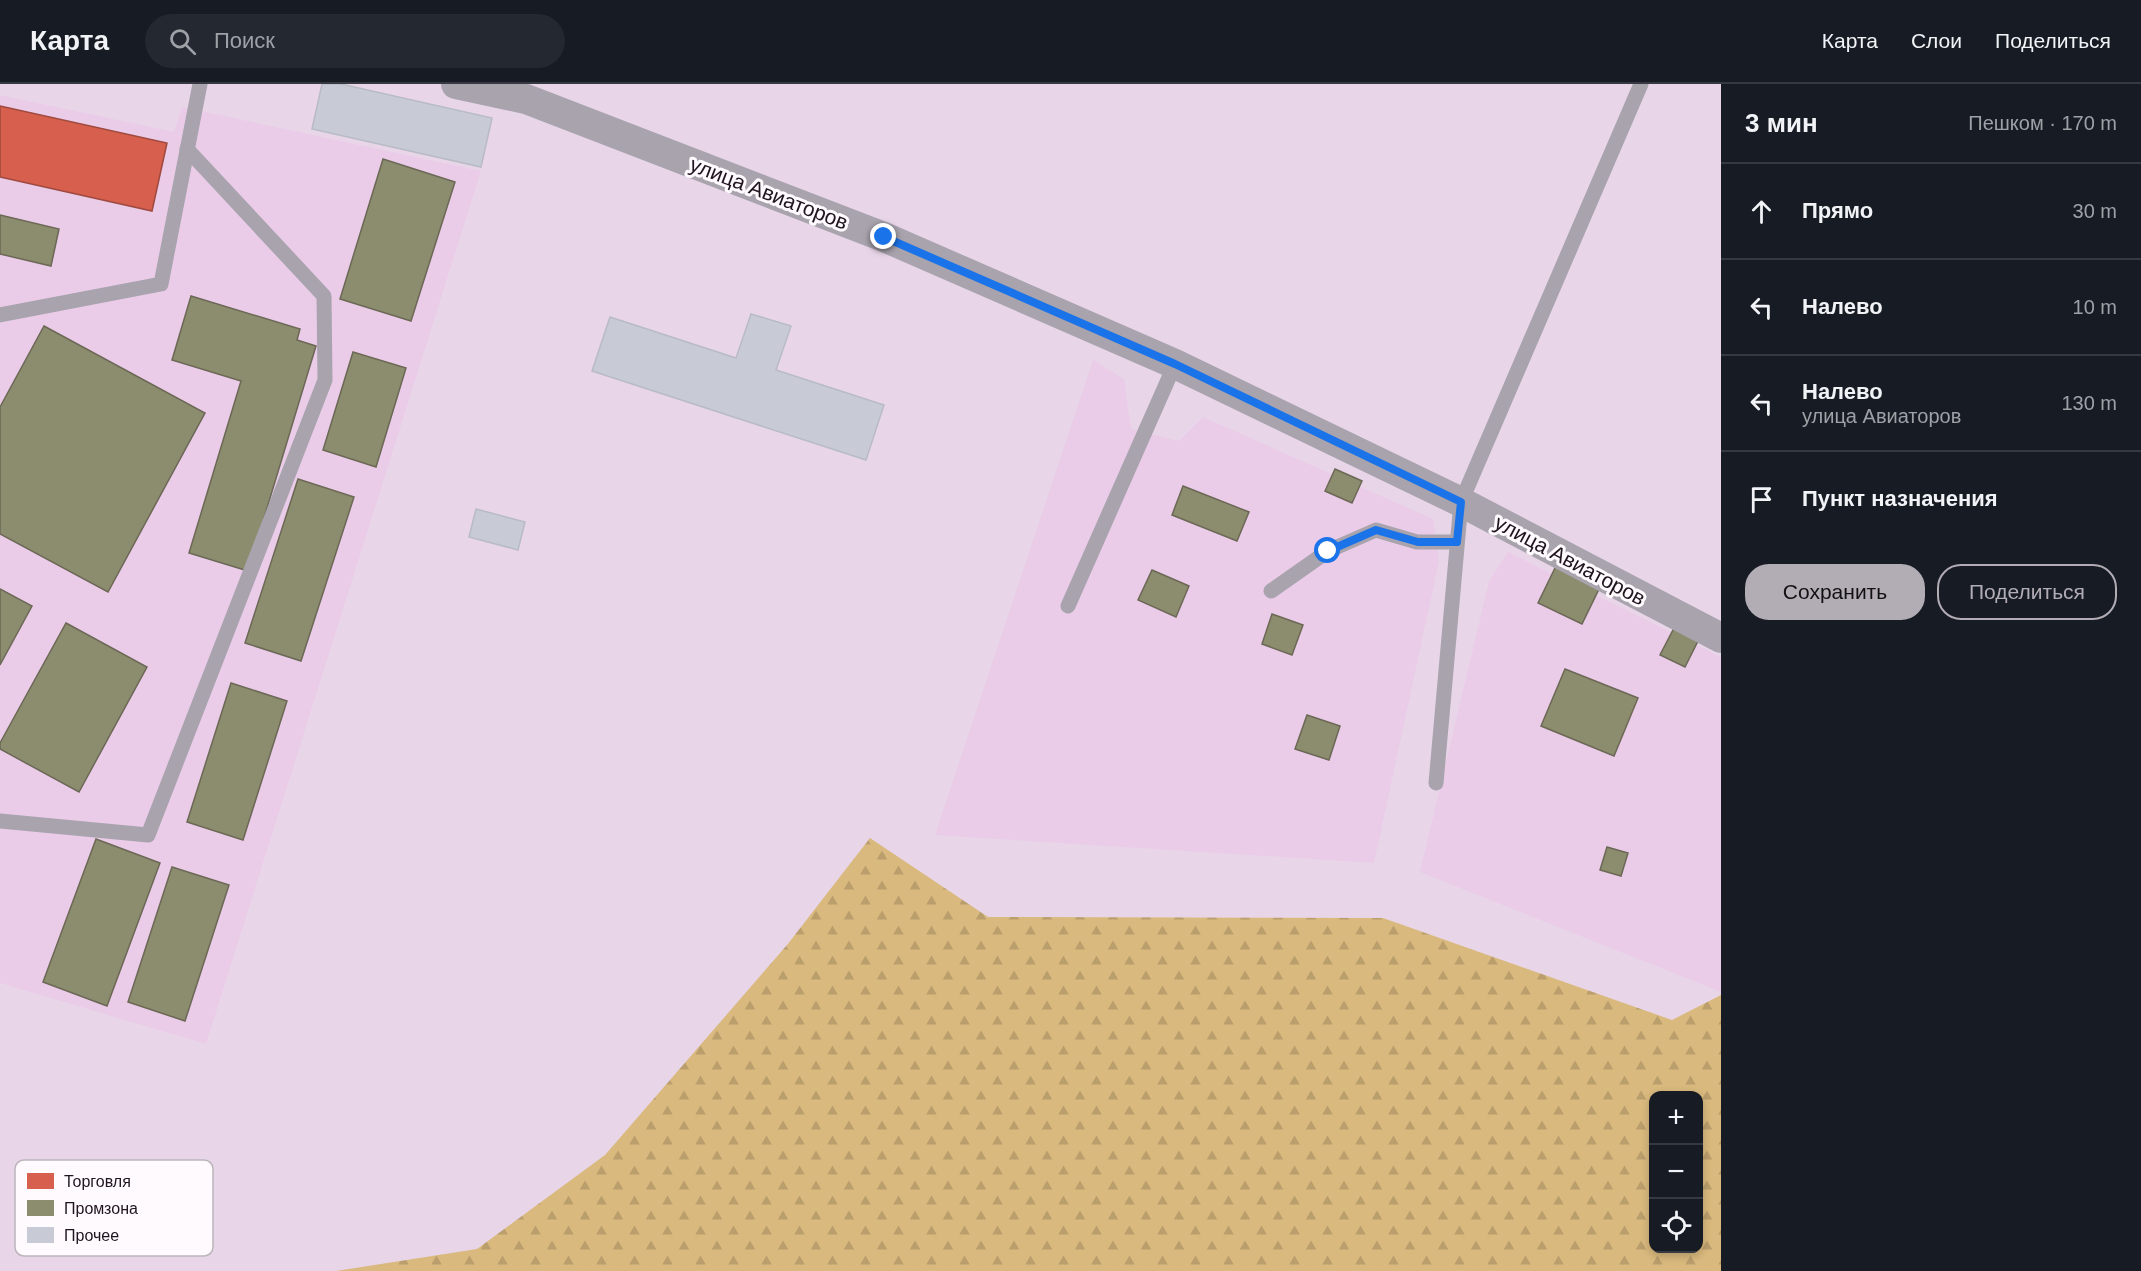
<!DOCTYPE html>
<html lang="ru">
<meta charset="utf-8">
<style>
body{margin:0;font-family:Helvetica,sans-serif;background:#242831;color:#f1f3f6}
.controls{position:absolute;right:18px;bottom:18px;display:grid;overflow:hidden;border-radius:12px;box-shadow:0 3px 9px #0003}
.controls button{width:54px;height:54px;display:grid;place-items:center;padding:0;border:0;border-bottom:2px solid #363941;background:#171b24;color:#f1f3f6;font:30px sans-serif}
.stop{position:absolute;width:18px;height:18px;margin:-14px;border:4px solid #1a73e8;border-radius:50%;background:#fff}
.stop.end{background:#1a73e8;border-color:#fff;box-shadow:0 2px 6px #0008}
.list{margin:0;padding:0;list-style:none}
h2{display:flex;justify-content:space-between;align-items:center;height:78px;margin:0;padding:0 24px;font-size:26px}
h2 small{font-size:20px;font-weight:400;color:#9ea1a6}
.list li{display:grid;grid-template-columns:39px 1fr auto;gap:18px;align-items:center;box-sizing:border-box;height:96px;padding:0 24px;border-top:2px solid #363941}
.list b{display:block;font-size:22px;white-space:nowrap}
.list p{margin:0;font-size:20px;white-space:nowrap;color:#9ea1a6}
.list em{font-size:20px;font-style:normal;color:#9ea1a6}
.actions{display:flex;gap:12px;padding:18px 24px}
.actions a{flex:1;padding:14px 0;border:2px solid #b2adb5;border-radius:24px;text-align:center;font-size:21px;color:#b2adb5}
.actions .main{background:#b2adb5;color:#111}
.icon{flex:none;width:33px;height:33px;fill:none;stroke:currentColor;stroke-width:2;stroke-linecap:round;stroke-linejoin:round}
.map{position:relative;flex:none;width:1721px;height:1187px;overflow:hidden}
header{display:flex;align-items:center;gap:36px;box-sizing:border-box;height:84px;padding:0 30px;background:#171b24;border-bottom:2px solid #363941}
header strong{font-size:28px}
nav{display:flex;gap:33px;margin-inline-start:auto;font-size:21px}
.search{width:420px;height:54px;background:#242831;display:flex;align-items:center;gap:15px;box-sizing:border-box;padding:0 21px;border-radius:33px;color:#9ea1a6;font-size:22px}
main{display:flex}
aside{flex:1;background:#171b24}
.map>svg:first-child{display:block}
</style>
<header>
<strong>Карта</strong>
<div class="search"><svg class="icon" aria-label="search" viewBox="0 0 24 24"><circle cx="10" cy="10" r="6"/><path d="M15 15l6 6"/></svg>Поиск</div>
<nav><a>Карта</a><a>Слои</a><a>Поделиться</a></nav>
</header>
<main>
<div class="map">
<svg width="1721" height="1187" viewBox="0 0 1721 1187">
<defs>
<pattern id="forest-firs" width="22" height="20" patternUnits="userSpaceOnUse" patternTransform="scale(1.5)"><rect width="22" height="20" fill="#d9b97d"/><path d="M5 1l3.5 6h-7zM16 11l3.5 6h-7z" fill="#ba9e6c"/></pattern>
</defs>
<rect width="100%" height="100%" fill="#e8d6e8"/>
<g fill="#eacce9">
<polygon points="0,11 174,48 182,23 481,87 206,960 0,899"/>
<polygon points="1093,276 1124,295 1131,345 1179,357 1203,333 1433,435 1439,477 1374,779 935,751"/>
<polygon points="1508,468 1721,573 1721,908 1420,788 1489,497"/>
</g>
<path fill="url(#forest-firs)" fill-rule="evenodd" d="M870,754L988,833L1383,834L1672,936L1721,911V1187H336L477,1165L605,1071L787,861ZM1654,1012H1698V1164H1654Z"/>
<polygon fill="#d6604d" stroke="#9f493f" stroke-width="1.5" points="0,22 167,59 152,127 0,93"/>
<g fill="#8c8c6e" stroke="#6c6856" stroke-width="1.5">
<polygon points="383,75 455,98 411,237 340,215"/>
<polygon points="0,131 59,145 51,182 0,170"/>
<polygon points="191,212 300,245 297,256 316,262 248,487 189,469 241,297 172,276"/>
<polygon points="44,242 205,329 108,508 0,450 0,323"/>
<polygon points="353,268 406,284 376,383 323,366"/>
<polygon points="1335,385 1362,397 1352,419 1325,407"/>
<polygon points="298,395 354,413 301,577 245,559"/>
<polygon points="1183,402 1249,428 1237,457 1172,431"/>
<polygon points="1556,482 1600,503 1582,540 1538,519"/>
<polygon points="1152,486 1189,502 1176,533 1138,516"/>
<polygon points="0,505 32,522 0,581"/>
<polygon points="1272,530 1303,541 1292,571 1262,560"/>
<polygon points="66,539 147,583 79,708 0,665 0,659"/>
<polygon points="1674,544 1698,557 1685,583 1660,571"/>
<polygon points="1565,585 1638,614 1614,672 1541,642"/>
<polygon points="231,599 287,617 243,756 187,738"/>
<polygon points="1307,631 1340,642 1329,676 1295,665"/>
<polygon points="96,755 160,779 107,922 43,898"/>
<polygon points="1607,763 1628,769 1621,792 1600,786"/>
<polygon points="172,783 229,801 185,937 128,918"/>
</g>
<g fill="#c8cbd5" stroke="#b8bbc5" stroke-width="1.5">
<polygon points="322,0 341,0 492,34 481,83 312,45"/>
<polygon points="751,230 791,242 776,286 884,321 866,376 592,287 610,233 736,274"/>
<polygon points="476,425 525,438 518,466 469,453"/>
</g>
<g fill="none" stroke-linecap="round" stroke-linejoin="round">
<g stroke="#a8a3ad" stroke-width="15">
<polyline points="0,231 161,200 200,0"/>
<polyline points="1271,507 1328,467 1376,446 1417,458 1457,458"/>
<polyline points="1068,522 1175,280"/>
<polyline points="1436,699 1461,418 1641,0"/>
<polyline points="0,737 148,751 325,296 324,212 187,65"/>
</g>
<polyline stroke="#a8a3ad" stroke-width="30" points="456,0 526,15 884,153 1175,280 1461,418 1721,554"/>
</g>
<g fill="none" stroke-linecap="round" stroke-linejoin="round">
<polyline stroke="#1a73e8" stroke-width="8" points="884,153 1175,280 1461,418 1457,458 1418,458 1376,446 1328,467"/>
</g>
<g text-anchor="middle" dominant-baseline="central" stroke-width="6" stroke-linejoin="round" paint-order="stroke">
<g font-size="21" fill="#20141f" stroke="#fefafd">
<text transform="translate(769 109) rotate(21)">улица Авиаторов</text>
<text transform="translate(1570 476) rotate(28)">улица Авиаторов</text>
</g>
</g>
<rect x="15" y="1076" width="198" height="96" rx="9" fill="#fefafd" stroke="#bbb5ba" stroke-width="1.5"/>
<rect x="27" y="1089" width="27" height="16" fill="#d6604d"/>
<rect x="27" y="1116" width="27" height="16" fill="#8c8c6e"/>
<rect x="27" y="1143" width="27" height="16" fill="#c8cbd5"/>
<g font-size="16" fill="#20141f">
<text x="64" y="1103">Торговля</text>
<text x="64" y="1130">Промзона</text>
<text x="64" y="1157">Прочее</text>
</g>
</svg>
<div class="controls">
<button>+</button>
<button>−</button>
<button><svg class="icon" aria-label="locate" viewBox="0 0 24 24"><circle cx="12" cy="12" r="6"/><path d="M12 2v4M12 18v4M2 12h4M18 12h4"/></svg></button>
</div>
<div class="stop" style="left:1328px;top:467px"></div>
<div class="stop end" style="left:884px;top:153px"></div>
</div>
<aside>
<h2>3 мин<small>Пешком · 170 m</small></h2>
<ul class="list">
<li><svg class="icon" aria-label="ahead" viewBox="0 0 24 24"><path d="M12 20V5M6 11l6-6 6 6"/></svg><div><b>Прямо</b></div><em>30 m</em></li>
<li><svg class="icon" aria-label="left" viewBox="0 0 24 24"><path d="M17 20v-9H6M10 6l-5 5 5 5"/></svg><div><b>Налево</b></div><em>10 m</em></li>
<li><svg class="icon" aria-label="left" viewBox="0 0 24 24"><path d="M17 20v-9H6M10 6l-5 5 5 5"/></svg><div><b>Налево</b><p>улица Авиаторов</p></div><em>130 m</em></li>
<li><svg class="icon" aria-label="arrive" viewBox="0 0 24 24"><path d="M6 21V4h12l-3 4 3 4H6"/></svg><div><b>Пункт назначения</b></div></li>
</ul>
<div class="actions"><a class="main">Сохранить</a><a>Поделиться</a></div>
</aside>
</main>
